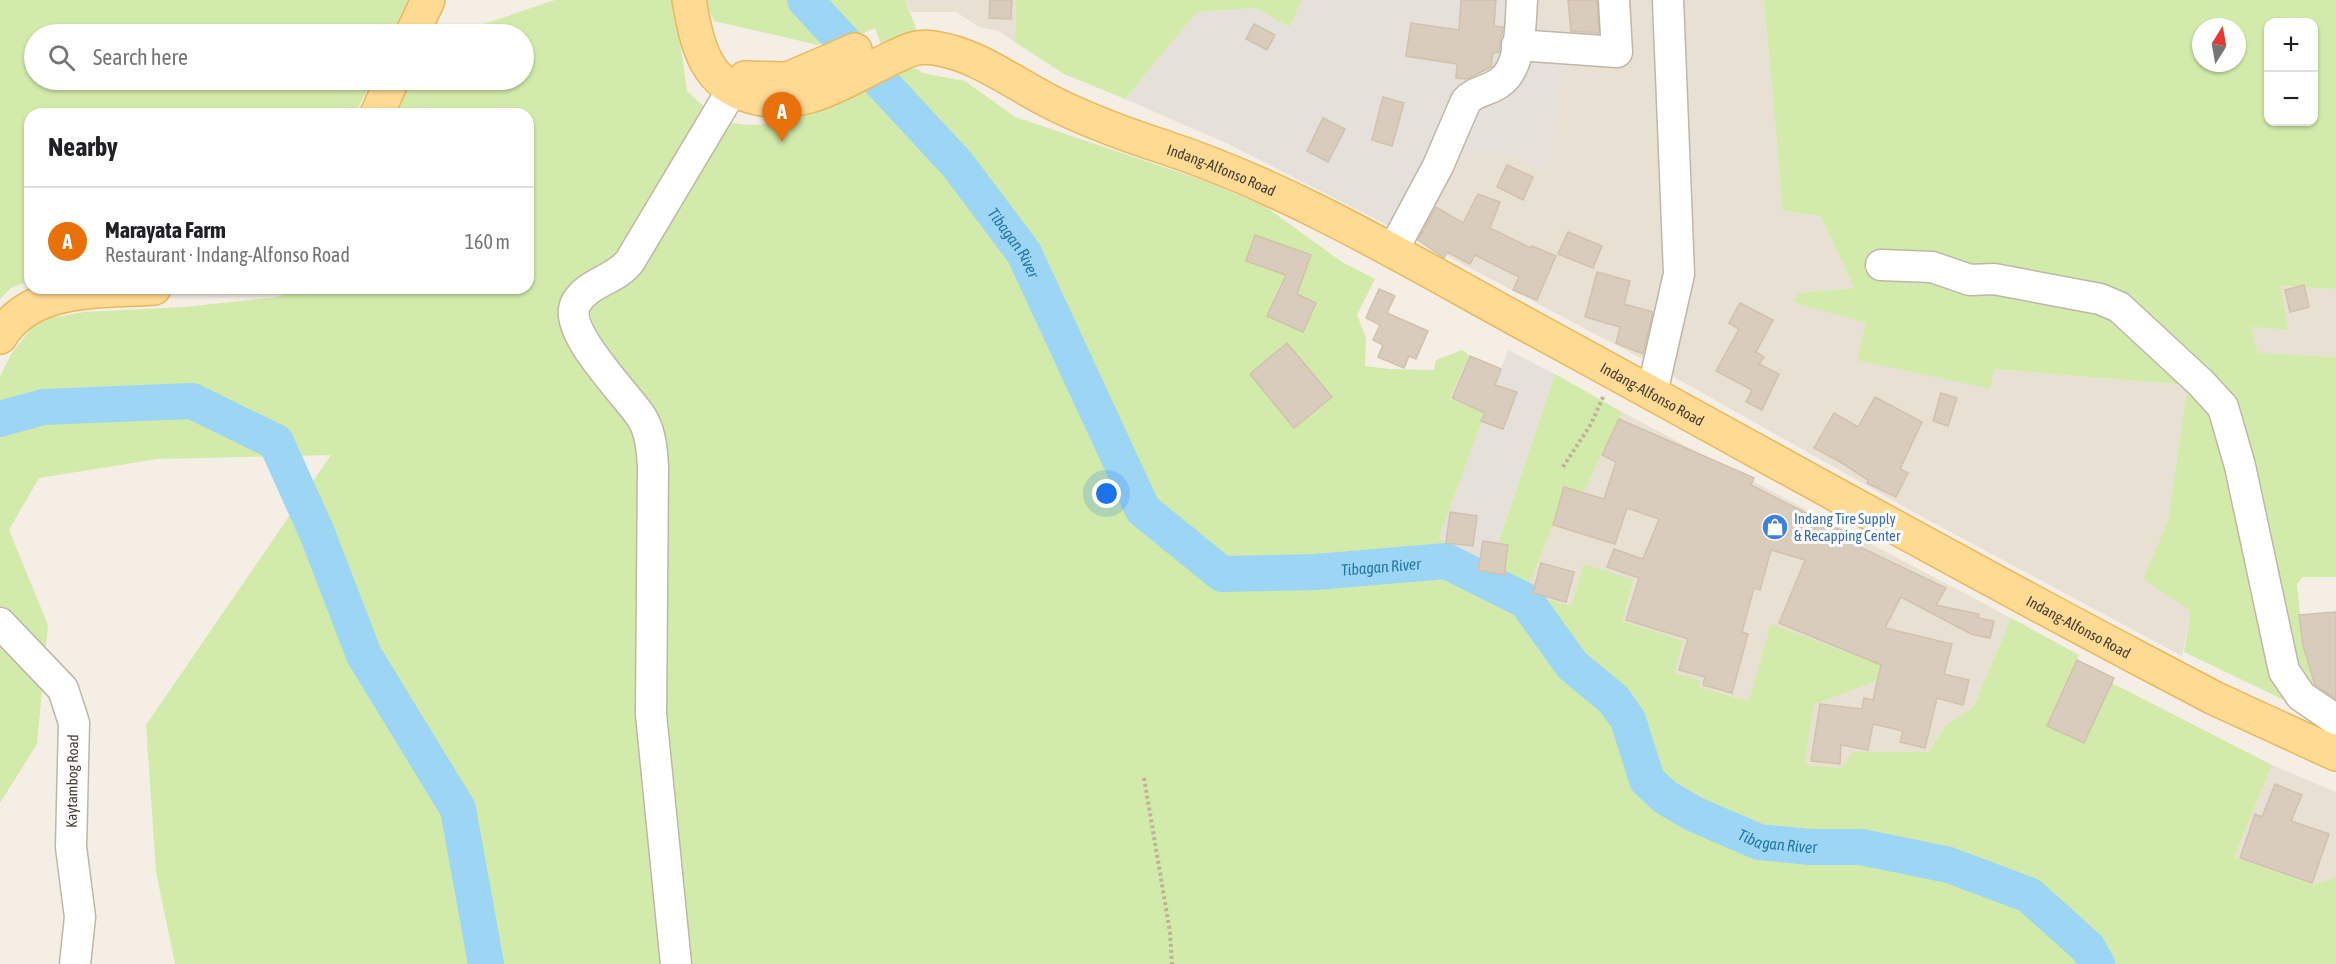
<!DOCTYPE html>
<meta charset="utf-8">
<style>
body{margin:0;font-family:"Asap Condensed",sans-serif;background:#f2f2f2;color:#202124}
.controls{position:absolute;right:18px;top:18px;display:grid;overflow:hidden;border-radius:12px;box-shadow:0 2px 4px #0004}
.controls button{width:54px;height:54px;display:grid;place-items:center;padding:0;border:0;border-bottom:2px solid #e0e0e0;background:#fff;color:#202124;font:30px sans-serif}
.compass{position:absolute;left:2192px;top:18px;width:54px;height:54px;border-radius:50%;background:#fff;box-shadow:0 2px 4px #0004;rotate:11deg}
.you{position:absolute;left:1107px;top:494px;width:21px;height:21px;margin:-15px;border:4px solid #fff;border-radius:50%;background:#1a73e8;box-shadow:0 0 0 9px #1a73e833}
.badge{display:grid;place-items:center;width:39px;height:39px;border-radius:50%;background:#b45309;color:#fff;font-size:20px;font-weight:700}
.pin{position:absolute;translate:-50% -50px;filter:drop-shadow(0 2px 3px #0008)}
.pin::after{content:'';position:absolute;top:32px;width:21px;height:18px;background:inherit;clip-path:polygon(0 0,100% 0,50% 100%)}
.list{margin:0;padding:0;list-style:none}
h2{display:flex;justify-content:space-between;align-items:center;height:78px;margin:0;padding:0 24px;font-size:26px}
h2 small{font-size:20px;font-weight:400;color:#757577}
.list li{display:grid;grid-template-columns:39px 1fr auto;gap:18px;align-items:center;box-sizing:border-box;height:108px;padding:0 24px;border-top:2px solid #e0e0e0}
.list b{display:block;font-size:22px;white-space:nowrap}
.list p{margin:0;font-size:20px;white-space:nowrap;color:#757577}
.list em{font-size:20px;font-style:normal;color:#757577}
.icon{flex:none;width:33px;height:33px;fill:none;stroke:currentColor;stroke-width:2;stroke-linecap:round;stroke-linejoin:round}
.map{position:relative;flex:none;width:2336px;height:964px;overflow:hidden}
.search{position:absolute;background:#fff;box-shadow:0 2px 4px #0004;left:24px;top:24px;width:510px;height:66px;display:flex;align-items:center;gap:15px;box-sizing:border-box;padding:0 21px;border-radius:33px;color:#757577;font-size:22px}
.panel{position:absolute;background:#fff;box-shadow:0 2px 4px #0004;left:24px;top:108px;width:510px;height:186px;border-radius:18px}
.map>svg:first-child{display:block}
</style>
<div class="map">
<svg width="2336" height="964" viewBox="0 0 2336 964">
<rect width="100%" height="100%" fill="#f4eee5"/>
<g fill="#e8e0d3">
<polygon points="905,0 1016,0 1015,42 999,31 979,27 956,12 911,12"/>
<polygon points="1532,0 1608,0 1611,43 1535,31"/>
<polygon points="1619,0 1664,0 1672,235 1654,365 1411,237 1457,157 1479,149 1508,155 1547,169 1568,56 1622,62"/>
<polygon points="1672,0 1764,0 1783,211 1821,216 1854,288 1799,293 1866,323 1989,389 1994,369 2188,385 2168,520 2143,579 2191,611 2182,656 1917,514 1662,370"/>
<polygon points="2280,286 2336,289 2336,357 2258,353 2251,327 2289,330"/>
<polygon points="1622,412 2011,618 1973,708 1946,725 1928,752 1852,752 1841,768 1805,765 1814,705 1879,680 1750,701 1699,687 1700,680 1673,673 1683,641 1622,621 1634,581 1571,606 1526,593 1553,525 1564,487 1583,492"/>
<polygon points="2272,765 2336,792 2336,877 2314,885 2234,857"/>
</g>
<g fill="#e6e0da">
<polygon points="1302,0 1516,0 1509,53 1568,56 1547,170 1508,155 1479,149 1457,157 1411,237 1228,144 1125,99 1197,12 1255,8 1290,27"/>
<polygon points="1508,350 1555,374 1498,543 1508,545 1504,575 1488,582 1439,537"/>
</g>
<g fill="#d2ebab" fill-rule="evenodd">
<polygon points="0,0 408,0 392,34 34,34 34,80 372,80 355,114 30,114 30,281 11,288 0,299"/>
<path d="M555,0H674L687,91C696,99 717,120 727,122C785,136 857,94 908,68L918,69L922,73L965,81L1015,117L1205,181L1266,207L1342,262L1375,279L1357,315L1366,338L1365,366L1389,369L1434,370L1436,360L1462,350L1469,355L1450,399L1485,413L1439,537L1488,581L1504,574L1508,546L1498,544L1555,374L1622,412L1583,493L1564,487L1553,525L1526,593L1571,606L1584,564L1634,580L1622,621L1683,641L1674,673L1700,680L1699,687L1749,701L1771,624L1883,666L1879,680L1814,705L1805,765L1841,768L1852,752H1928L1946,725L1973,708L2011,618L2079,655L2047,726L2084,742L2112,683L2272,765L2234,857L2314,885L2336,877V964H175L156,872L146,725L331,455L157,459L39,478L9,530L48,625L37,744L0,803V376L12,353L38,320L84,312L185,307L278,297L291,288H528V114H392L407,80H524V34H454Z"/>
<polygon points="705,0 905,0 917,31 883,49 875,28 843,42 834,34 818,45 714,21"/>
<polygon points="1016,0 1302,0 1290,27 1255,8 1197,12 1125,99 1064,74 1015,42"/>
<path d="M1764,0H2336V289L2280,286L2289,330L2251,327L2258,353L2336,357V577H2303L2297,584L2303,645L2320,702L2315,715L2184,652L2191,611L2143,579L2168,520L2188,385L1994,369L1990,389L1857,360L1866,323L1793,302L1799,293L1854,288L1821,216L1783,211ZM2268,22H2314V122H2268ZM2201,27H2237V63H2201Z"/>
</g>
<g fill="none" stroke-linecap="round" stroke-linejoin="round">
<g stroke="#9dd6f5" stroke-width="36">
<path id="s1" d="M805,0L957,164L1024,253L1143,510L1222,574L1316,572L1446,561L1526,601L1572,665L1614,700L1628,720L1647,780L1665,797L1694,814L1759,842L1811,847H1861L1949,865L2029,895L2088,948L2097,964"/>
<polyline points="0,419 43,407 192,401 276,442 317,533 364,655 458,809 486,964"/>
</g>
</g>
<g fill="#d9ccbd" stroke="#d1c1ad" stroke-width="1.5">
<polygon points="990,0 1012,0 1011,19 989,18"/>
<polygon points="1461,0 1496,0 1494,26 1503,27 1499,52 1493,53 1491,67 1467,79 1456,78 1457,64 1406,56 1411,23 1459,30"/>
<polygon points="1568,0 1597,0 1599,33 1571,31"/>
<polygon points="1254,24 1275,35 1267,50 1246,39"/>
<polygon points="1383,97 1404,103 1392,146 1372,140"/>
<polygon points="1323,118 1345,129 1328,162 1307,151"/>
<polygon points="1507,165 1533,177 1523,200 1497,187"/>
<polygon points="1478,194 1500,202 1490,228 1531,248 1532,246 1556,256 1537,300 1513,290 1519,277 1475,255 1470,264 1447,252 1444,258 1418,240 1436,207 1463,223"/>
<polygon points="1568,232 1602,246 1593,268 1558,254"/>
<polygon points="1255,235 1311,255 1297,294 1316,303 1303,332 1267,316 1286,275 1246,261"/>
<polygon points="1597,272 1630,281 1624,304 1653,312 1643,354 1616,343 1620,327 1585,317"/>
<polygon points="2304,285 2309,307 2290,312 2285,290"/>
<polygon points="1379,289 1395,296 1387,313 1428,331 1416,359 1409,356 1404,368 1378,357 1383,345 1373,340 1380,325 1366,318"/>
<polygon points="1740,303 1773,320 1756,352 1764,357 1759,364 1779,374 1762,410 1746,402 1752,390 1716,371 1739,329 1729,323"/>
<polygon points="1287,343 1332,397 1294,428 1250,374"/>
<polygon points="1470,356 1501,369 1495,385 1517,392 1503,429 1481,421 1485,413 1452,398"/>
<polygon points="1941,393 1957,398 1948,426 1933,421"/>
<polygon points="1875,397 1922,422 1900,469 1908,473 1896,497 1867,483 1868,480 1842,463 1814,448 1834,413 1858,427"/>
<polygon points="1619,419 1754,478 1751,485 1808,514 1807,517 1846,532 1843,539 1946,588 1936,605 1979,614 1978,618 1994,621 1990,638 1971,634 1901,597 1885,628 1952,644 1944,674 1969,680 1963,705 1937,698 1925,748 1900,742 1903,731 1873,724 1868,750 1841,745 1840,764 1811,761 1820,704 1862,709 1864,698 1873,700 1881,665 1779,623 1805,560 1771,550 1760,590 1754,588 1742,632 1748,634 1732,693 1703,685 1705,677 1679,670 1688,639 1626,620 1639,578 1607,567 1614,549 1643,559 1659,519 1627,508 1615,544 1553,525 1564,487 1604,499 1616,462 1602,455"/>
<polygon points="1450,512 1477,516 1473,546 1446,543"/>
<polygon points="1483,541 1508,545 1504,575 1478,570"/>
<polygon points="1541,563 1574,572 1566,602 1533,593"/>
<polygon points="2336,612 2336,699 2315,685 2303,645 2299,615"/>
<polygon points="2077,660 2114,678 2084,743 2047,726"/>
<polygon points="2275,784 2302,795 2291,821 2329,834 2312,883 2240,858 2255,814 2262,817"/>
</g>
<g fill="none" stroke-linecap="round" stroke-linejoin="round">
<defs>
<g id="minor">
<polyline points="1517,45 1617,52 1614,0"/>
<path d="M1392,252L1438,166L1466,101C1475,91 1488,91 1499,83C1522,68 1520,25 1522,0"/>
<polyline points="1881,265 1932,267 1970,280 1994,279 2100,299 2119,307 2201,383 2223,407 2240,466 2284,671 2301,696 2336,720"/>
<polyline points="1652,393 1679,274 1668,0"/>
<polyline points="0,623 63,689 74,723 71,847 80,917 75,964"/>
<path d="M676,964L651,714L653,467C652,451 651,433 642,418C626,393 561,331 576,303C588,282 616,280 630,261L732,90"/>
</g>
<g id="major">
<path id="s2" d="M689,0C697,43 704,85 753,97C807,111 846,79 894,57C907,51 918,45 934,48C976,54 1010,81 1047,100C1085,120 1124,134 1164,147C1297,191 1418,266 1540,332C1740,441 1937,552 2138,658L2214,698L2336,754"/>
<polyline points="412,34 428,0"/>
<polyline points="745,78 788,79 855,50"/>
<polyline points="377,114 392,80"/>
<path d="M0,337C31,285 101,292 154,288"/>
</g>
</defs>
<use href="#minor" stroke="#c0b6a7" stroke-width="33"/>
<use href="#major" stroke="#ebb75c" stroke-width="36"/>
<g stroke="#c2b198" stroke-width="4" stroke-dasharray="3 3" stroke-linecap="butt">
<polyline points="1563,467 1591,424 1604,395"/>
<polyline points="1144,778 1170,932 1172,964"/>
</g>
<use href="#minor" stroke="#fff" stroke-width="30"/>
<use href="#major" stroke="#ffda93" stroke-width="33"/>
</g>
<defs>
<symbol id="shop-disc" viewBox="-11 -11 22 22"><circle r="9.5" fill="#3f7fe0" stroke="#fff"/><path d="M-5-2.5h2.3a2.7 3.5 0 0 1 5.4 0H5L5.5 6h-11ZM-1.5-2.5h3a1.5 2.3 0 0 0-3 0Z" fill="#fff"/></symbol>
</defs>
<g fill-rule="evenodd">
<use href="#shop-disc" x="1760" y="512" width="30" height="30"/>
</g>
<g text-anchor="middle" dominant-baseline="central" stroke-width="6" stroke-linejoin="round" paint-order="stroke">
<g font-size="15" fill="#473e34" stroke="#fff">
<text stroke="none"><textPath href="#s2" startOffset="630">Indang-Alfonso Road</textPath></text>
<text stroke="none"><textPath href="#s2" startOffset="1116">Indang-Alfonso Road</textPath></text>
<text stroke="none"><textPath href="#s2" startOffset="1602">Indang-Alfonso Road</textPath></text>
<text transform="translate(72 781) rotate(-89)">Kaytambog Road</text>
</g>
<g font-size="15" fill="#366cbe" stroke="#fff" text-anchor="start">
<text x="1794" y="518">Indang Tire Supply<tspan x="1794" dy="17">&amp; Recapping Center</tspan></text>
</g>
<g font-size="16" font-style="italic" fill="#2578a8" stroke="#fff">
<text stroke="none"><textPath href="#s1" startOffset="321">Tibagan River</textPath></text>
<text stroke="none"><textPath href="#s1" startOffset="879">Tibagan River</textPath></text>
<text stroke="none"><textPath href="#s1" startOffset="1402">Tibagan River</textPath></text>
</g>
</g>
</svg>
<div class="controls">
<button>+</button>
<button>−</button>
</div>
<svg class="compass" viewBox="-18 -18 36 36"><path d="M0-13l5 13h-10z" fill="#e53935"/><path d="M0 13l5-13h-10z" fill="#757577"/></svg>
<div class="you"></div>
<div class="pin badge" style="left:782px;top:142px;background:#e8710a">A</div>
<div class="search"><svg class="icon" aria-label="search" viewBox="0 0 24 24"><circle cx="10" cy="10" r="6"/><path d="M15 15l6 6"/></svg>Search here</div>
<section class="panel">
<h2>Nearby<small></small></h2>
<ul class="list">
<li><span class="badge" style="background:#e8710a">A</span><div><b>Marayata Farm</b><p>Restaurant · Indang-Alfonso Road</p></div><em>160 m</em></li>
</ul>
</section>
</div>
